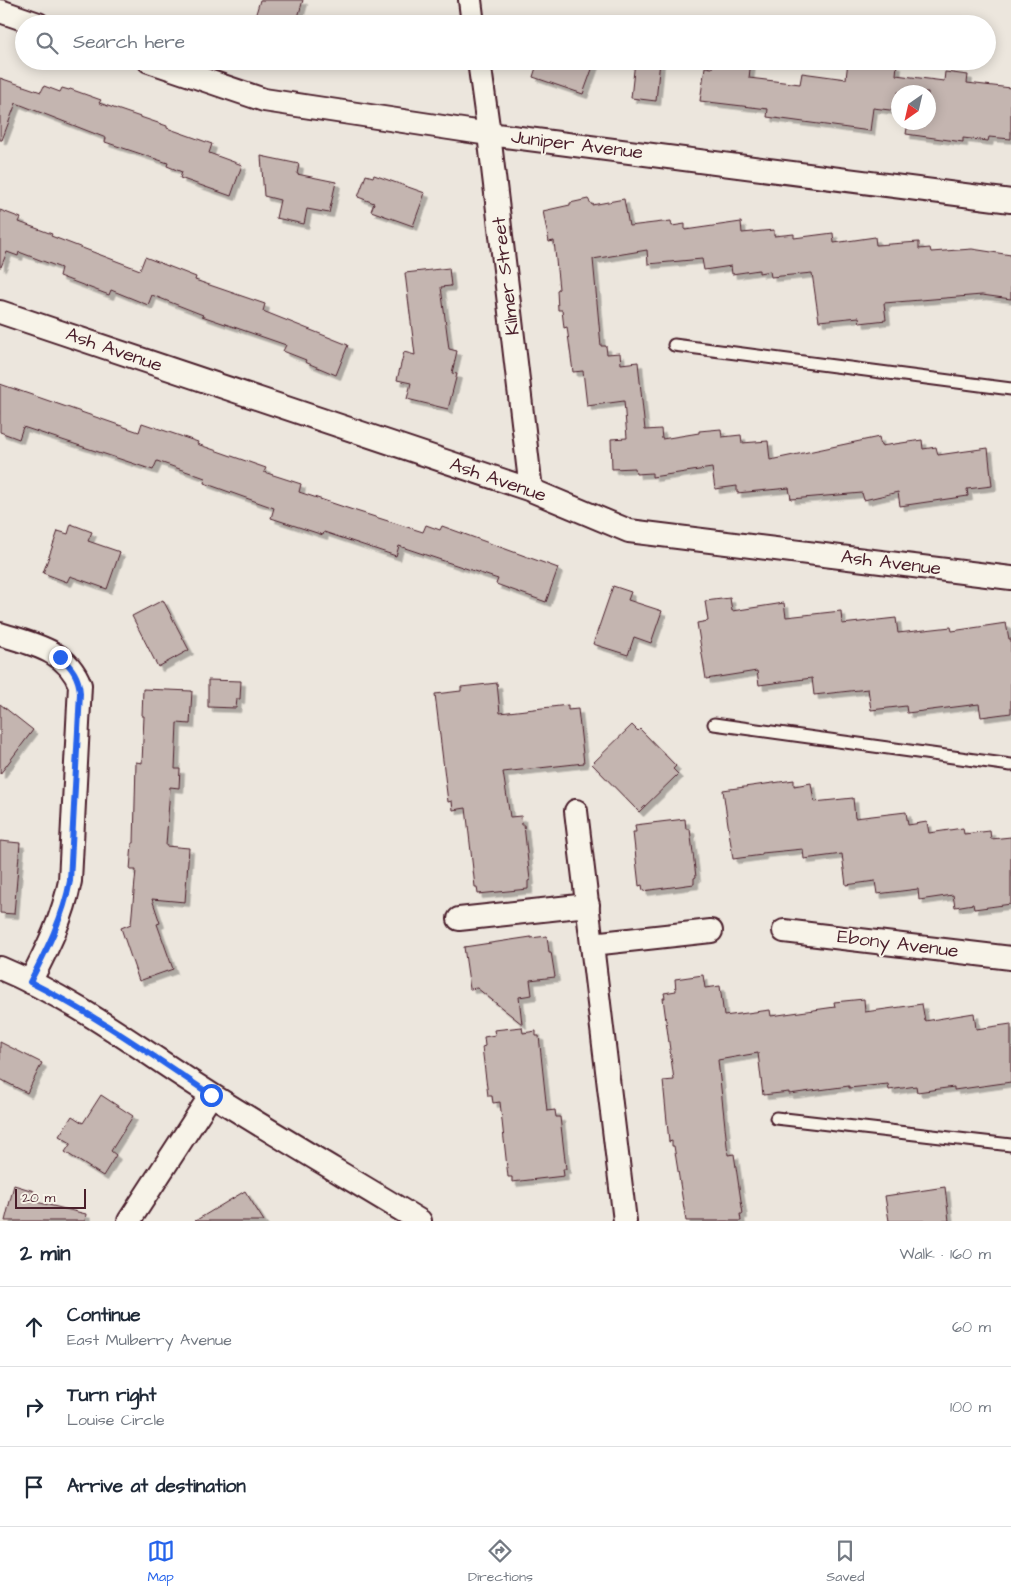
<!DOCTYPE html>
<meta charset="utf-8">
<style>
body{margin:0;font-family:"Architects Daughter",sans-serif;background:#f6f6f7;color:#1f2937}
.compass{position:absolute;left:891px;top:85px;width:45px;height:45px;border-radius:50%;background:#fff;box-shadow:0 2px 12px #0003;rotate:214deg}
.scale{position:absolute;left:15px;bottom:12px;width:71px;box-sizing:border-box;padding-left:5px;border:2px solid #4a1f2b;border-top:0;font-size:14px;line-height:18px;white-space:nowrap;color:#4a1f2b;-webkit-text-stroke:4px #f7f3e8;paint-order:stroke}
.stop{position:absolute;width:15px;height:15px;margin:-11px;border:4px solid #2563eb;border-radius:50%;background:#fff}
.stop.end{background:#2563eb;border-color:#fff;box-shadow:0 1px 5px #0008}
.list{margin:0;padding:0;list-style:none}
h2{display:flex;justify-content:space-between;align-items:center;height:65px;margin:0;padding:0 20px;font-size:21px}
h2 small{font-size:16px;font-weight:400;color:#747a83}
.list li{display:grid;grid-template-columns:32px 1fr auto;gap:15px;align-items:center;box-sizing:border-box;height:80px;padding:0 20px;border-top:1px solid #e0e1e3}
.list b{display:block;font-size:19px;white-space:nowrap}
.list p{margin:0;font-size:16px;white-space:nowrap;color:#747a83}
.list em{font-size:16px;font-style:normal;color:#747a83}
.icon{flex:none;width:28px;height:28px;fill:none;stroke:currentColor;stroke-width:2;stroke-linecap:round;stroke-linejoin:round}
.map{position:relative;flex:none;width:1011px;height:1221px;overflow:hidden}
.search{position:absolute;background:#fff;box-shadow:0 2px 12px #0003;left:15px;right:15px;top:15px;height:55px;display:flex;align-items:center;gap:12px;box-sizing:border-box;padding:0 18px;border-radius:28px;color:#747a83;font-size:19px}
.sheet{height:305px;background:#fff}
nav{display:flex;justify-content:space-around;align-items:center;box-sizing:border-box;height:70px;border-top:1px solid #e0e1e3;background:#fff;font-size:14px;color:#747a83}
nav a{display:grid;justify-items:center;gap:2px}
nav .on{color:#2563eb}
.map>svg:first-child{display:block}
</style>
<div class="map">
<svg width="1011" height="1221" viewBox="0 0 1011 1221">
<defs>
<filter id="shadow"><feDropShadow dx="4.5" dy="4.5" stdDeviation="0" flood-color="#0004"/></filter>
</defs>
<rect width="100%" height="100%" fill="#ece6dd"/>
<filter id="ink" filterUnits="userSpaceOnUse"><feTurbulence type="fractalNoise" baseFrequency=".02" numOctaves="2"/><feDisplacementMap in="SourceGraphic" scale="10" xChannelSelector="R" yChannelSelector="G"/><feConvolveMatrix kernelMatrix="1 2 1 2 8 2 1 2 1" color-interpolation-filters="sRGB"/></filter>
<g filter="url(#ink)">
<g fill="#c4b5b0" stroke="#4a1f2b" filter="url(#shadow)">
<polygon points="260,0 303,0 296,24 253,24"/>
<polygon points="538,61 595,61 583,94 533,77"/>
<polygon points="635,61 660,61 656,101 631,98"/>
<polygon points="713,61 751,61 749,78 800,84 802,73 846,79 848,61 874,61 897,64 896,75 944,81 945,72 968,75 967,83 1011,88 1011,139 989,137 988,141 963,138 963,142 906,134 908,122 928,122 928,92 898,92 898,111 873,108 870,131 767,117 768,109 700,101 705,67 712,68"/>
<polygon points="0,78 41,92 44,86 60,92 62,88 69,90 70,89 101,100 99,103 167,126 167,128 212,144 209,153 242,165 231,196 180,178 182,172 167,166 168,163 105,142 106,138 16,103 2,140 0,140"/>
<polygon points="261,156 299,164 297,174 336,182 329,213 307,209 304,224 276,218 280,200 264,196"/>
<polygon points="366,175 373,177 374,175 425,193 413,226 371,211 374,203 358,197"/>
<polygon points="588,199 592,205 624,199 629,226 671,221 672,226 685,224 685,230 741,222 742,233 774,230 774,236 794,234 794,238 833,233 834,243 875,237 876,245 919,242 919,249 930,248 931,252 972,249 1011,255 1011,299 982,295 884,303 886,320 860,323 859,317 819,321 812,273 771,277 770,271 759,273 759,270 732,274 731,266 704,270 702,259 648,264 647,250 593,259 601,346 606,346 607,354 620,353 621,364 638,362 645,430 661,429 662,439 699,433 699,431 721,429 722,437 741,435 742,443 768,441 770,460 879,437 881,446 922,440 923,449 936,447 938,455 988,448 992,486 967,489 968,496 900,506 898,492 864,500 862,493 791,499 789,488 737,493 737,486 715,489 712,468 652,477 652,473 636,474 635,468 612,469 611,439 627,438 624,401 587,406 583,371 573,372 567,327 564,328 562,310 558,310 557,290 559,289 554,241 549,242 543,211 570,205 570,203"/>
<polygon points="0,210 21,218 19,222 52,234 51,236 140,270 145,257 196,277 195,280 265,304 263,311 348,345 336,375 305,362 306,360 283,351 286,345 202,316 203,315 152,295 148,305 111,290 109,295 59,276 61,268 19,252 18,256 7,252 1,267 0,267"/>
<polygon points="449,268 451,286 441,287 449,349 457,351 452,373 457,374 448,409 407,399 411,383 397,380 404,352 415,355 405,273"/>
<polygon points="0,384 139,432 142,423 198,442 197,444 266,468 264,472 301,484 299,492 353,510 423,532 426,525 440,530 442,526 558,568 546,602 496,584 498,579 399,546 396,556 324,532 323,535 271,518 274,508 204,483 205,478 157,461 153,470 23,427 19,439 0,432"/>
<polygon points="71,524 92,532 88,541 120,552 107,589 70,576 67,582 43,573 58,531 68,534"/>
<polygon points="613,586 631,592 628,600 662,611 651,643 634,637 628,655 593,644"/>
<polygon points="730,598 732,611 784,603 786,617 841,611 842,624 896,618 898,633 951,627 952,631 1006,623 1009,639 1011,639 1011,713 981,717 979,704 907,713 906,706 871,710 868,689 814,695 812,678 759,685 757,671 706,679 697,623 708,621 705,601"/>
<polygon points="163,600 189,650 158,667 132,616"/>
<polygon points="208,680 241,681 240,699 237,699 236,708 208,707"/>
<polygon points="497,683 500,713 568,705 568,710 578,709 584,763 503,772 510,817 521,816 522,825 524,825 530,880 528,881 528,889 478,894 477,887 475,887 466,808 453,810 452,801 448,802 435,694 461,691 461,687"/>
<polygon points="143,689 192,691 190,724 177,723 175,769 180,769 179,788 170,787 166,846 189,848 185,902 152,899 160,923 157,924 173,969 139,981 121,928 131,924 136,870 130,870 132,843 134,843 136,762 142,763 144,716 142,716"/>
<polygon points="0,704 33,730 0,774"/>
<polygon points="632,725 638,731 640,729 676,766 673,769 678,774 639,812 592,764"/>
<polygon points="794,780 794,786 811,783 814,802 853,798 855,818 906,812 908,825 927,822 929,833 963,828 964,834 990,831 991,839 1011,837 1011,904 974,909 973,904 955,907 953,895 919,900 918,889 877,894 875,881 846,885 842,854 804,859 803,849 762,853 762,855 733,859 723,790"/>
<polygon points="685,819 686,829 690,829 696,877 694,878 694,884 643,891 642,885 639,886 633,832 636,832 635,825"/>
<polygon points="0,841 20,843 14,914 0,913"/>
<polygon points="547,936 549,952 551,952 555,977 530,980 532,995 519,997 522,1024 477,988 470,989 464,947 531,937 531,938"/>
<polygon points="703,975 705,988 720,986 724,1016 770,1010 771,1016 835,1007 834,1002 864,999 865,1012 922,1004 925,1021 974,1013 976,1029 1011,1024 1011,1082 954,1090 954,1087 917,1092 916,1086 889,1090 888,1084 849,1088 849,1086 789,1094 789,1092 763,1095 758,1053 718,1060 728,1155 734,1154 743,1214 740,1214 741,1221 686,1221 674,1146 672,1146 672,1141 669,1142 663,1081 674,1080 663,998 665,998 664,993 676,991 675,979"/>
<polygon points="522,1027 523,1033 536,1031 536,1036 539,1036 547,1111 555,1110 556,1117 560,1117 566,1169 563,1169 564,1176 512,1182 512,1177 508,1177 500,1102 493,1103 492,1096 488,1096 482,1047 485,1046 484,1037 495,1035 494,1030"/>
<polygon points="0,1042 42,1063 27,1093 0,1079"/>
<polygon points="101,1095 133,1116 111,1151 116,1155 103,1176 65,1152 71,1143 59,1136 72,1116 83,1123"/>
<polygon points="14,1185 34,1191 32,1201 86,1214 85,1221 5,1221"/>
<polygon points="945,1187 949,1221 889,1221 885,1196"/>
<polygon points="245,1191 264,1221 195,1221"/>
</g>
<g fill="none" stroke-linecap="round" stroke-linejoin="round">
<defs>
<g id="lane">
<polyline points="674,345 1011,389"/>
<polyline points="714,724 1011,765"/>
<polyline points="776,1118 1011,1145"/>
</g>
<g id="street">
<polyline points="470,0 473,24"/>
<polyline points="0,11 38,24"/>
<polyline points="149,61 264,100 489,134 1011,201"/>
<polyline points="479,61 489,134 531,490"/>
<polyline points="0,312 531,490 629,531 1011,578"/>
<path d="M0,634C32,644 67,650 80,685L70,881C63,918 47,949 30,982"/>
<polyline points="576,811 625,1221"/>
<polyline points="459,919 588,905"/>
<polyline points="784,931 1011,958"/>
<polyline points="592,944 711,931"/>
<path d="M0,968C77,1000 142,1051 212,1095C280,1138 351,1179 420,1221"/>
<polyline points="129,1221 211,1095"/>
</g>
</defs>
<use href="#lane" stroke="#4a1f2b" stroke-width="15"/>
<use href="#street" stroke="#4a1f2b" stroke-width="26"/>
<use href="#lane" stroke="#f7f3e8" stroke-width="11"/>
<use href="#street" stroke="#f7f3e8" stroke-width="22"/>
</g>
</g>
<g fill="none" stroke-linecap="round" stroke-linejoin="round" filter="url(#ink)">
<path stroke="#2563eb" stroke-width="6" d="M60,657C72,667 79,677 80,693L70,881C63,918 47,949 30,982C94,1014 152,1055 211,1095"/>
</g>
<g text-anchor="middle" dominant-baseline="central" stroke-width="4" stroke-linejoin="round" paint-order="stroke">
<g font-size="19" fill="#4a1f2b" stroke="#f7f3e8">
<text transform="translate(577 145) rotate(7)">Juniper Avenue</text>
<text transform="translate(506 276) rotate(-97)">Kilmer Street</text>
<text transform="translate(114 350) rotate(19)">Ash Avenue</text>
<text transform="translate(498 480) rotate(19)">Ash Avenue</text>
<text transform="translate(891 563) rotate(7)">Ash Avenue</text>
<text transform="translate(898 944) rotate(7)">Ebony Avenue</text>
</g>
</g>
</svg>
<svg class="compass" viewBox="-18 -18 36 36"><path d="M0-13l5 13h-10z" fill="#e53935"/><path d="M0 13l5-13h-10z" fill="#747a83"/></svg>
<div class="scale">20 m</div>
<div class="stop" style="left:211px;top:1095px"></div>
<div class="stop end" style="left:60px;top:657px"></div>
<div class="search"><svg class="icon" aria-label="search" viewBox="0 0 24 24"><circle cx="10" cy="10" r="6"/><path d="M15 15l6 6"/></svg>Search here</div>
</div>
<section class="sheet">
<h2>2 min<small>Walk · 160 m</small></h2>
<ul class="list">
<li><svg class="icon" aria-label="ahead" viewBox="0 0 24 24"><path d="M12 20V5M6 11l6-6 6 6"/></svg><div><b>Continue</b><p>East Mulberry Avenue</p></div><em>60 m</em></li>
<li><svg class="icon" aria-label="right" viewBox="0 0 24 24"><path d="M7 20v-9h11M14 6l5 5-5 5"/></svg><div><b>Turn right</b><p>Louise Circle</p></div><em>100 m</em></li>
<li><svg class="icon" aria-label="arrive" viewBox="0 0 24 24"><path d="M6 21V4h12l-3 4 3 4H6"/></svg><div><b>Arrive at destination</b></div></li>
</ul>
</section>
<nav>
<a class="on"><svg class="icon" aria-label="map" viewBox="0 0 24 24"><path d="M3 6l6-2 6 2 6-2v14l-6 2-6-2-6 2zM9 4v14M15 6v14"/></svg>Map</a>
<a><svg class="icon" aria-label="directions" viewBox="0 0 24 24"><path d="M12 3l9 9-9 9-9-9zM9 14v-3h6M13 9l2 2-2 2"/></svg>Directions</a>
<a><svg class="icon" aria-label="saved" viewBox="0 0 24 24"><path d="M7 4h10v16l-5-4-5 4z"/></svg>Saved</a>
</nav>
